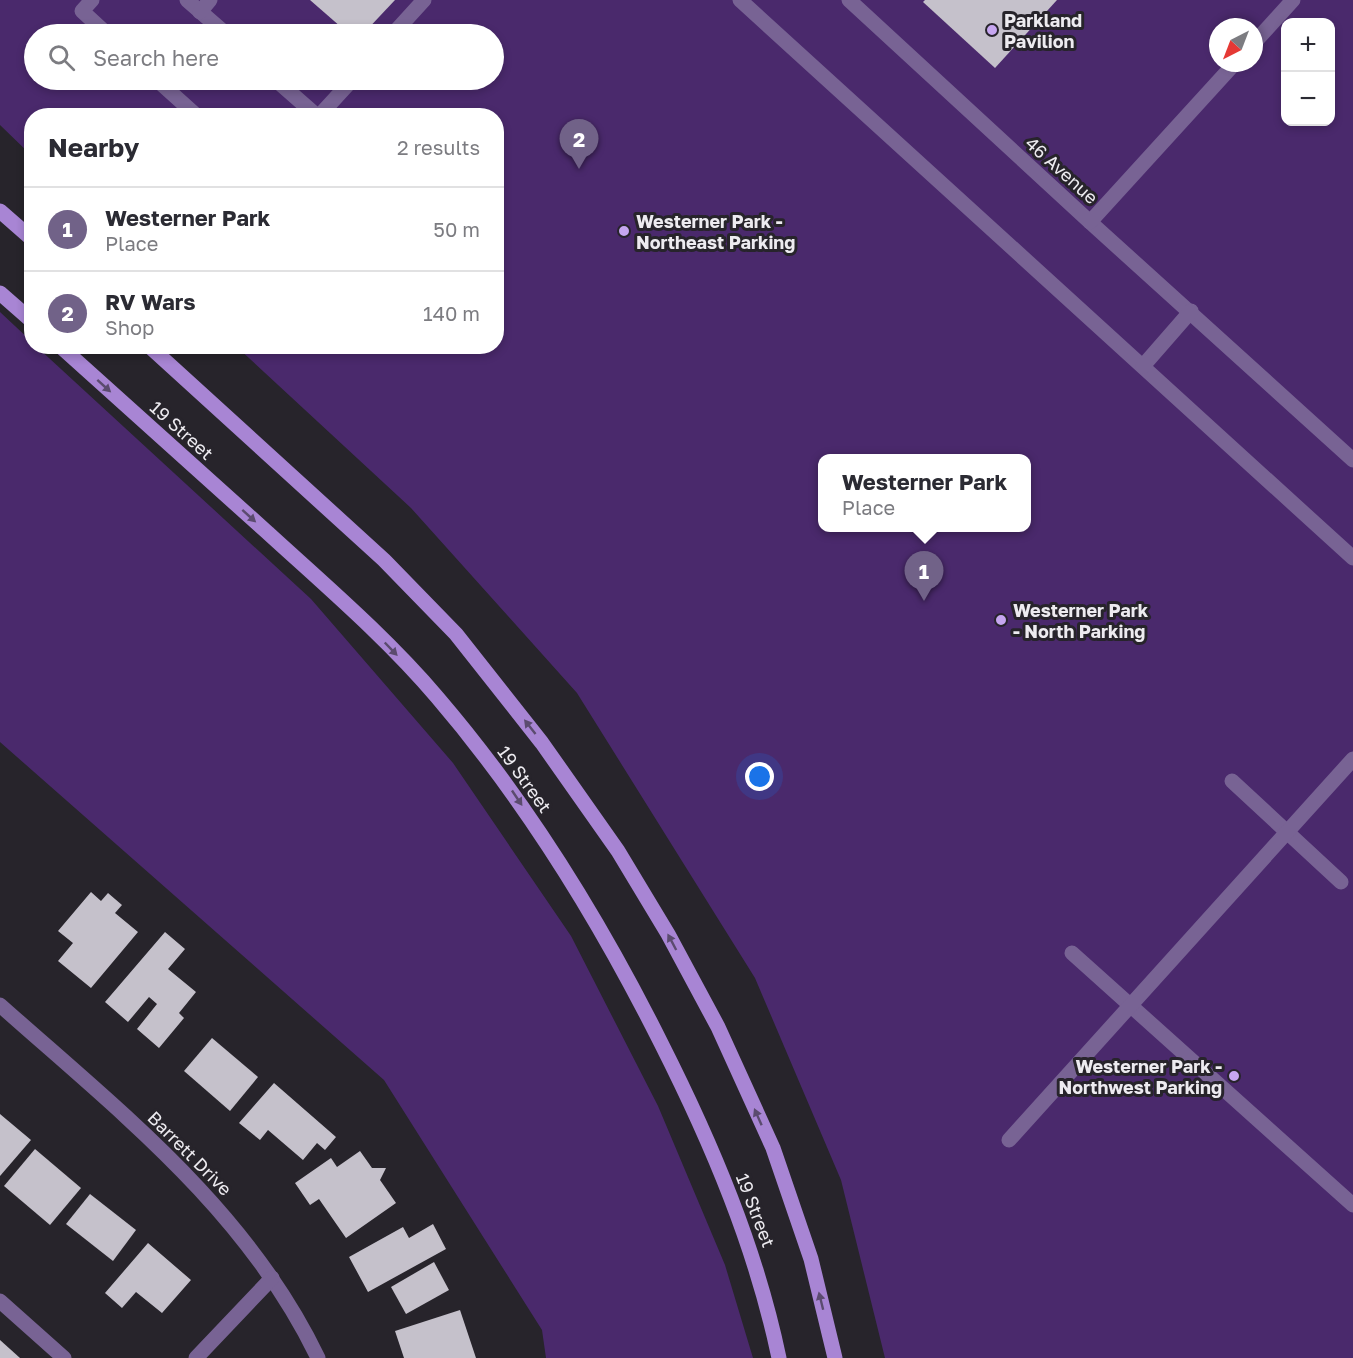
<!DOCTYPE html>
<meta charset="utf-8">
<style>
body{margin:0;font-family:"Golos Text",sans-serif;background:#f7f7f7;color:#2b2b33}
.controls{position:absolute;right:18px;top:18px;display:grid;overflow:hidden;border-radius:12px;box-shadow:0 3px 9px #0003}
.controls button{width:54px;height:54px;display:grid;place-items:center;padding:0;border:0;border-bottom:2px solid #e1e1e2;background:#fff;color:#2b2b33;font:30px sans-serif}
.compass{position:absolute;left:1209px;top:18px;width:54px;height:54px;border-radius:50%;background:#fff;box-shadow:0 3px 9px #0003;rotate:222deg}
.you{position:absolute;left:760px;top:777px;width:21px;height:21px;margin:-15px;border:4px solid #fff;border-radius:50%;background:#1a73e8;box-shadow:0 0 0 9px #1a73e833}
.badge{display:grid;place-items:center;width:39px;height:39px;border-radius:50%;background:#716288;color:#fff;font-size:20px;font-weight:700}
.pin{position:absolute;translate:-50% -50px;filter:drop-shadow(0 2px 3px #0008)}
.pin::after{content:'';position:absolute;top:32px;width:21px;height:18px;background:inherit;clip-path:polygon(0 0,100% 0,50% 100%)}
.popup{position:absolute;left:818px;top:454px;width:213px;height:78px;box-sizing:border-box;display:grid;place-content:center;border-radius:12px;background:#fff;filter:drop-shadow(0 2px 4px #0005);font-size:20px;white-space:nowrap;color:#7c7c81}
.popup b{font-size:22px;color:#2b2b33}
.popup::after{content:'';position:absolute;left:50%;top:100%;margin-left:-12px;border:12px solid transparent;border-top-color:#fff}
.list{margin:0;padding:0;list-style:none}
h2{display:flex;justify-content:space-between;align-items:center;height:78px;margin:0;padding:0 24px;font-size:26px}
h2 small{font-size:20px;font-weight:400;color:#7c7c81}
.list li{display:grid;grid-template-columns:39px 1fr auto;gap:18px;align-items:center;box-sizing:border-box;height:84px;padding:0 24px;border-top:2px solid #e1e1e2}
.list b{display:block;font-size:22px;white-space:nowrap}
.list p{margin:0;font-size:20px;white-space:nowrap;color:#7c7c81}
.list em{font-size:20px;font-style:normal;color:#7c7c81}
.icon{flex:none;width:33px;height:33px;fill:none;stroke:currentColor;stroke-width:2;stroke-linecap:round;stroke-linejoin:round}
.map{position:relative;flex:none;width:1353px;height:1358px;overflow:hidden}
.search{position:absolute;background:#fff;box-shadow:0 3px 9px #0003;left:24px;top:24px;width:480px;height:66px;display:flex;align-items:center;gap:15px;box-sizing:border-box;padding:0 21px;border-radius:33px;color:#7c7c81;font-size:22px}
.panel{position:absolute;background:#fff;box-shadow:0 3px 9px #0003;left:24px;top:108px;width:480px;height:246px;border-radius:24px}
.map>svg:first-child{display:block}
</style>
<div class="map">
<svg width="1353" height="1358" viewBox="0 0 1353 1358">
<rect width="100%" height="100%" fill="#27242b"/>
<g fill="#4a296c" fill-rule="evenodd">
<path d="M0,0H1353V1358H885L841,1180L755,978L577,693L411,508L237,347L496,346V116H32L31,155L0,125ZM1286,22H1330V122H1286ZM1218,27H1254V63H1218ZM34,34H494V80H34ZM822,458H1026V528H822Z"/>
<polygon points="0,312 31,341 32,346 37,347 311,599 453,763 571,936 658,1106 725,1265 753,1358 546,1358 542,1330 384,1080 0,742"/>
</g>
<g fill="#c5c1cb">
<polygon points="310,0 395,0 363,34 349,34"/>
<polygon points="925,0 1057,0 995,68 923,2"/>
<polygon points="91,892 101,901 108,893 122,905 115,913 138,932 91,988 58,961 73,943 58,931"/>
<polygon points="165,932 185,949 168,969 196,992 179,1013 184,1018 159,1048 137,1029 157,1004 149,997 128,1022 105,1002"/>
<polygon points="212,1038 258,1077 230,1111 184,1071"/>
<polygon points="274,1083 336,1137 325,1150 317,1143 303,1160 268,1130 260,1140 239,1123"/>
<polygon points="0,1114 31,1140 0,1176"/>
<polygon points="35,1149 81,1188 50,1225 4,1186"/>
<polygon points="360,1151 372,1168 386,1168 380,1180 396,1203 346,1238 319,1199 310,1205 295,1183 331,1158 337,1167"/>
<polygon points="90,1194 136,1230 113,1261 66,1224"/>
<polygon points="433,1224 446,1249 368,1292 349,1257 403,1227 409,1238"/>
<polygon points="148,1243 191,1280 162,1313 136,1292 122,1308 105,1293"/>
<polygon points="434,1262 449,1290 406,1314 391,1287"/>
<polygon points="460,1310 476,1358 404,1358 395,1331"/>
<polygon points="0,1340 20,1358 0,1358"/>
</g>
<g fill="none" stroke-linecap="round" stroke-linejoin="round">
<g stroke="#786394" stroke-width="15">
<polyline points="92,0 82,11 107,34"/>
<polyline points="187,0 226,34"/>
<polyline points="740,0 1353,558"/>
<polyline points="200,12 210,0"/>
<polyline points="393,34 424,0"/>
<polyline points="157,80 197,116"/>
<polyline points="276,80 317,116"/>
<polyline points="319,116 352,80"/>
<polyline points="1090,222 1353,460"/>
<polyline points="1143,366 1191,311"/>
<polyline points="1232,781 1341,882"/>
<polyline points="1072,953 1353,1205"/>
<polyline points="1009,1140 1353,759"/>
<polyline points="0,1301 64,1358"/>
</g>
<g stroke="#786394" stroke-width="15">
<polyline points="849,0 1090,222 1235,63"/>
<polyline points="1254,43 1293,0"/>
<path d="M0,1005C120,1112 247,1210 318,1358"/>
<polyline points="196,1358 272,1278"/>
</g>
<g stroke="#a885d4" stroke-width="15">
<polyline points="0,211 32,239"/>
<polyline points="0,293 32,321"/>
<path d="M60,346C130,409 199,471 268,533C326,586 387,638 437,697C528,803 599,919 661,1043C712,1144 756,1248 779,1358"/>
<polyline points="149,346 384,560 456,634 542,743 618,851 668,934 718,1027 773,1148 811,1259 835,1358"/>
</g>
</g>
<defs><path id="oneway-solid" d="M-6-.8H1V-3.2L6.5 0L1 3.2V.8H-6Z" transform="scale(1.5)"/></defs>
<g fill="#5b4b6f">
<use href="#oneway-solid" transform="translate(104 386) rotate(42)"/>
<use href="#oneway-solid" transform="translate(249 516) rotate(42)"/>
<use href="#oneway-solid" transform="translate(391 649) rotate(46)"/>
<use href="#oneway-solid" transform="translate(530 727) rotate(-128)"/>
<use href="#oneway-solid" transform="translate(517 798) rotate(56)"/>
<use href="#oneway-solid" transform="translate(672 942) rotate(-118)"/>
<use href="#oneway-solid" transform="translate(758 1117) rotate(-114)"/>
<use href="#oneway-solid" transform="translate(821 1301) rotate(-104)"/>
</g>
<g fill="#c6a6f0" stroke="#27242b" stroke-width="2">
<circle cx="992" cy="30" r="6"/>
<circle cx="624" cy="231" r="6"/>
<circle cx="1001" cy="620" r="6"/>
<circle cx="1234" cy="1076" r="6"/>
</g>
<g text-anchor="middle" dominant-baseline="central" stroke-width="6" stroke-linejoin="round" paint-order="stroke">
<g font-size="18" font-weight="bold" fill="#edebf0" stroke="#27242b" text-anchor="start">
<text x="1004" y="20">Parkland<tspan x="1004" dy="21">Pavilion</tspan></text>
<text x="636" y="221">Westerner Park -<tspan x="636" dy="21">Northeast Parking</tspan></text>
<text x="1013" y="610">Westerner Park<tspan x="1013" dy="21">- North Parking</tspan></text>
<text x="1222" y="1066" text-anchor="end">Westerner Park -<tspan x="1222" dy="21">Northwest Parking</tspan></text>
</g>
<g font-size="18" fill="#edebf0" stroke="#27242b">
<text transform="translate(1062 170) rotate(42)">46 Avenue</text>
<text transform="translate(182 430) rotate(42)">19 Street</text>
<text transform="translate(525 779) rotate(54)">19 Street</text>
<text transform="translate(190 1153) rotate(45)">Barrett Drive</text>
<text transform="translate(756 1210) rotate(69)">19 Street</text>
</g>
</g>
</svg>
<div class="controls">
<button>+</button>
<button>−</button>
</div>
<svg class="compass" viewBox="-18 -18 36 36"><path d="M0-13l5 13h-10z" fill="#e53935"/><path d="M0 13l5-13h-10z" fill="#7c7c81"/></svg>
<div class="you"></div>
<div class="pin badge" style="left:924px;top:601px">1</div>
<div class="popup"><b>Westerner Park</b>Place</div>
<div class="pin badge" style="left:579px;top:169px">2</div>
<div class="search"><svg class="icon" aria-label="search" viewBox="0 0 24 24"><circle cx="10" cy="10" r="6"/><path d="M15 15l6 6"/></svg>Search here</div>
<section class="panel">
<h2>Nearby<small>2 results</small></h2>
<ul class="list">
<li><span class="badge">1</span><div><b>Westerner Park</b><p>Place</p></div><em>50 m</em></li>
<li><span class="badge">2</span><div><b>RV Wars</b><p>Shop</p></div><em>140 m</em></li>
</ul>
</section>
</div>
